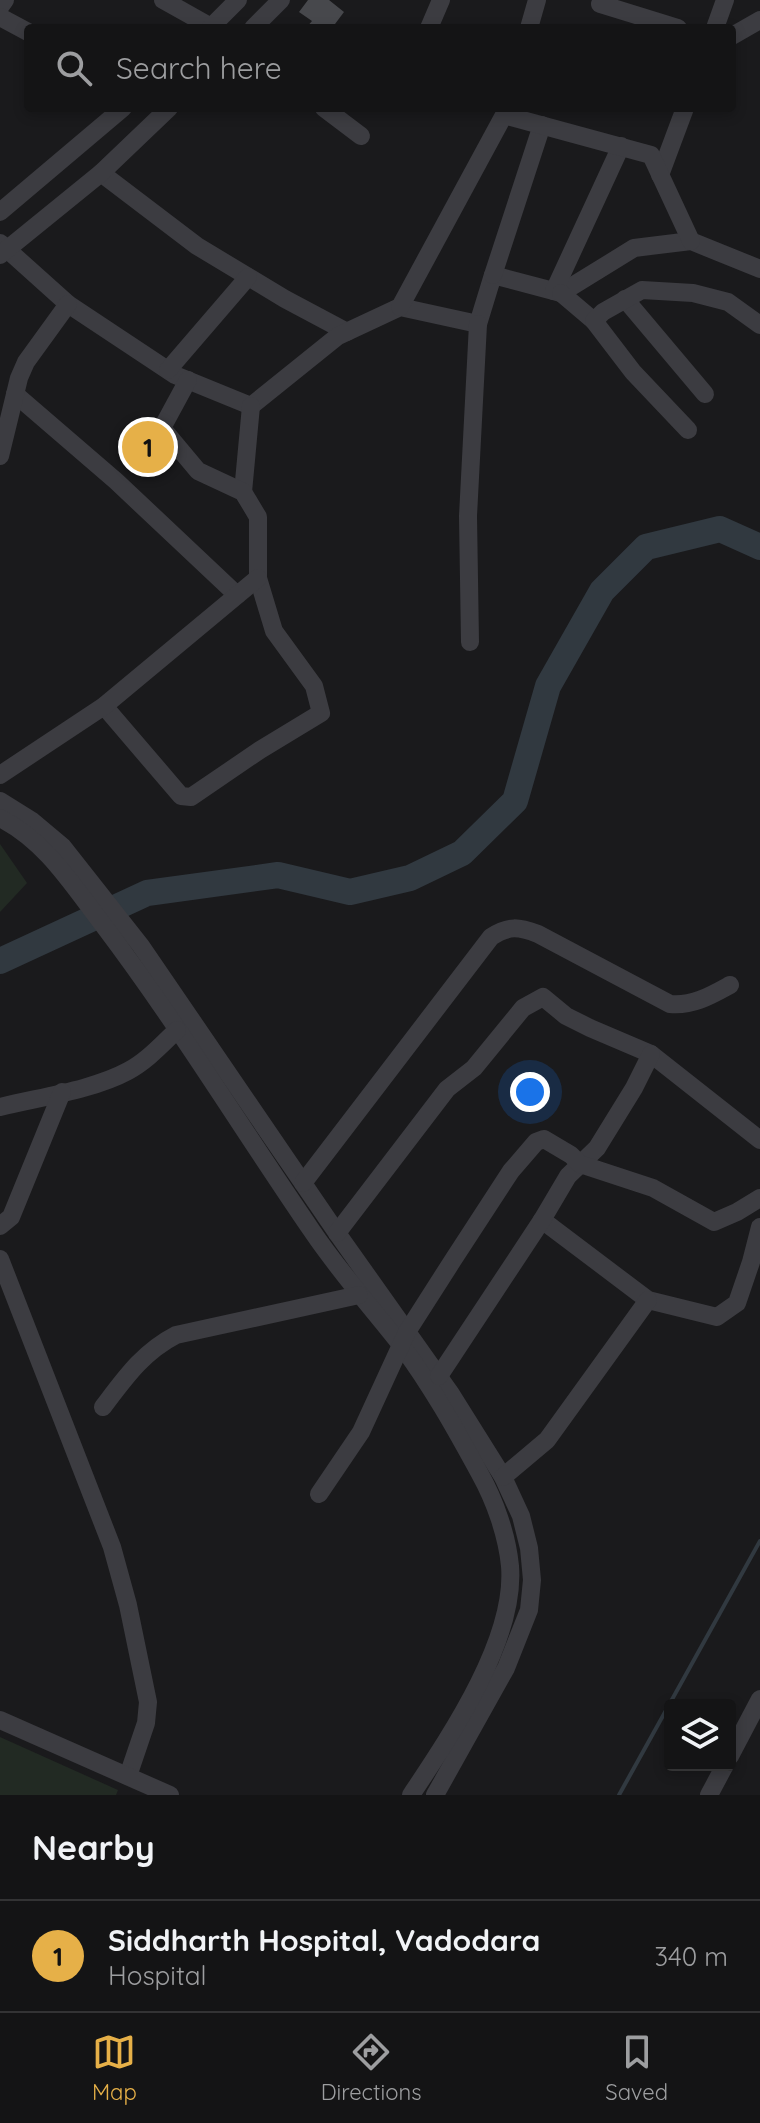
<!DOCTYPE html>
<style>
body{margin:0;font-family:Quicksand,sans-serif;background:#1d1d1e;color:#f1f3f6}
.controls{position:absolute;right:24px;bottom:24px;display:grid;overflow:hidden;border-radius:8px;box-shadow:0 4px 12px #0003}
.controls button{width:72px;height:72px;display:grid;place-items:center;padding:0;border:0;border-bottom:2px solid #333334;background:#141415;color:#f1f3f6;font:40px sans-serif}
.you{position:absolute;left:530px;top:1092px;width:28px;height:28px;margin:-20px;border:6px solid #fff;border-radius:50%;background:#1a73e8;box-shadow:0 0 0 12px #1a73e833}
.badge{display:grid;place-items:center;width:52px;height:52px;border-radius:50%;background:#e6b048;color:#111;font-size:26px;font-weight:700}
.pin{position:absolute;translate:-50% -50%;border:4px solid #fff;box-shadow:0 2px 8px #0006}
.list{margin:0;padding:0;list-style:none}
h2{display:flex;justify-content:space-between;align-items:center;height:104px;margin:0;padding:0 32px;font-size:34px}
h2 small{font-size:26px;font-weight:400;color:#9d9ea0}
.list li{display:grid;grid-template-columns:52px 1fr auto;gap:24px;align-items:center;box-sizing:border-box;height:112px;padding:0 32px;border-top:2px solid #333334}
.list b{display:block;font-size:30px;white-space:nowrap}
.list p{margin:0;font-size:26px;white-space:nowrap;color:#9d9ea0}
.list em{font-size:26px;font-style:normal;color:#9d9ea0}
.icon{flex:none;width:44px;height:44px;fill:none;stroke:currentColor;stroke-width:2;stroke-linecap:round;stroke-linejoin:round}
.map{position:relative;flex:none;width:760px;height:1795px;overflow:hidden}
.search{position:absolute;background:#141415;box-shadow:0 4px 12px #0003;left:24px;right:24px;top:24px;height:88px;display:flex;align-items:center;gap:20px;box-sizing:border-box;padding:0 28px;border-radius:8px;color:#9d9ea0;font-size:30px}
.sheet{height:216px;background:#141415}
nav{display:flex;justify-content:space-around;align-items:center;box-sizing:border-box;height:112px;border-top:2px solid #333334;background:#141415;font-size:22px;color:#9d9ea0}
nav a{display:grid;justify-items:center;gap:4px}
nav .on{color:#e6b048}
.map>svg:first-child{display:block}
</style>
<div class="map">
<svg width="760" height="1795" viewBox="0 0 760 1795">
<rect width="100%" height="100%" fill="#1a1a1c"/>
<g fill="#222a23">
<polygon points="0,844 27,883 0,912"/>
<polygon points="0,1737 118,1790 116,1795 0,1795"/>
</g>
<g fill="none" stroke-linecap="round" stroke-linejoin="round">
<polyline stroke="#313940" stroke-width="4" points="619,1795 760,1541"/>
<polyline stroke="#313940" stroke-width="26" points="0,961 147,893 278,875 350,892 410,878 462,853 515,801 548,686 602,591 646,547 720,529 760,547"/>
</g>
<g fill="#47484c">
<polygon points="308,0 329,0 344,12 332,28 322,28 317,24 314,28 306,28 312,21 299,12"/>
<polygon points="149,432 166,445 151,464 134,452"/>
</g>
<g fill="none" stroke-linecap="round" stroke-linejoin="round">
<g stroke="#3c3c41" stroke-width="18">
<polyline points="163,0 213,28"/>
<polyline points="600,4 678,28"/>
<polyline points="0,7 5,0"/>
<polyline points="0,17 28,32"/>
<polyline points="210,28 238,0"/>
<polyline points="253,28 281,0"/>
<polyline points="429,28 441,0"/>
<polyline points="529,28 537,0"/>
<polyline points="715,28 725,0"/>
<polyline points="732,36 760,20"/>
<polyline points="324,108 361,136"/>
<polyline points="101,173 197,246 285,299 347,332"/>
<polyline points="660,175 685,108"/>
<polyline points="0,212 123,108"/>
<polyline points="0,243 68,304 175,375 251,406 338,336 400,307 478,324 493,275 561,293 634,248 691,241 760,269"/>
<polyline points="0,255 101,173 169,108"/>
<polyline points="493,275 542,125"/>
<polyline points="554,291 621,146"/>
<polyline points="561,293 594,321"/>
<polyline points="625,299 705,394"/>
<polyline points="400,307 504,115 651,155 691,241"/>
<polyline points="168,370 248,277"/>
<polyline points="15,394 116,481 237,595"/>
<polyline points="688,430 633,372 594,321 603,312 642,290 693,293 728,302 760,325"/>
<polyline points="0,456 19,378 26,362 68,304"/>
<polyline points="243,492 251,406"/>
<polyline points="470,642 468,516 478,324"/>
<polyline points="104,706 181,796 191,797 260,750 321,713 314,686 274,631 258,578 258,517 243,492 198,471 162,428 188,380"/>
<polyline points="0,775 104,706 258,578"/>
<polyline points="0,801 32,821 63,847 141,946 337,1233 451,1394 503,1477 521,1516 529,1548 532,1580 529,1610 506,1668 435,1795"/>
<path d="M0,818C46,841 73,886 104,926C178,1024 242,1129 312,1231C339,1271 371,1307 401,1345C431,1385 456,1430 480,1474C495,1501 507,1535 510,1566C516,1639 451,1735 411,1795"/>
<path d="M0,1107C40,1097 93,1090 128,1071C147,1061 162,1044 177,1030"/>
<path d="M303,1183L491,937C509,925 519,927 538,934L670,1004C693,1006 710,996 730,985"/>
<polyline points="542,1220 648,1300 717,1317 737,1303 751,1262 760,1227"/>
<polyline points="0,1226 11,1217 62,1092"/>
<polyline points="337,1233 447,1089 474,1068 523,1008 543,997 566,1016 590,1028 651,1054 760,1140"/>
<polyline points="0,1259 112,1547 128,1605 148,1702 146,1723 128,1776"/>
<polyline points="439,1376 542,1220 568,1176 597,1148 634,1088 651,1054"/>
<path d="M103,1407C125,1378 143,1352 176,1335L359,1295"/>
<polyline points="503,1477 547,1440 648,1300"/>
<polyline points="319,1494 361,1432 407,1332 453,1260 511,1171 536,1142 544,1139 571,1155 580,1164 653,1188 714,1222 737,1212 760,1198"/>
<polyline points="0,1720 170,1795"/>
<polyline points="730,1756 760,1699"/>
<polyline points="709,1795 725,1765"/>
</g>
</g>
</svg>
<div class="controls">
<button><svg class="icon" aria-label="layers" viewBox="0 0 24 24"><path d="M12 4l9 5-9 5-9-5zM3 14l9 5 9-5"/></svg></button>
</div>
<div class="you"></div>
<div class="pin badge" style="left:148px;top:447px">1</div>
<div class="search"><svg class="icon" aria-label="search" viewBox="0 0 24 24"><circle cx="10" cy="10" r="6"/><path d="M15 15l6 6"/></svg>Search here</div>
</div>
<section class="sheet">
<h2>Nearby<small></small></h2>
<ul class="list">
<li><span class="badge">1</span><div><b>Siddharth Hospital, Vadodara</b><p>Hospital</p></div><em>340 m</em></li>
</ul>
</section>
<nav>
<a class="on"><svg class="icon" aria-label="map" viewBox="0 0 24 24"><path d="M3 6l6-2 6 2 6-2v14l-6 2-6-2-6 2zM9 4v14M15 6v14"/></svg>Map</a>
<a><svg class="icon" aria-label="directions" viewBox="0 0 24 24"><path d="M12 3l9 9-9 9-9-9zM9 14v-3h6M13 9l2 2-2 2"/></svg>Directions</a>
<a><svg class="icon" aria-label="saved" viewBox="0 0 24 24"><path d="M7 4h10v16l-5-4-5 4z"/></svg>Saved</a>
</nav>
